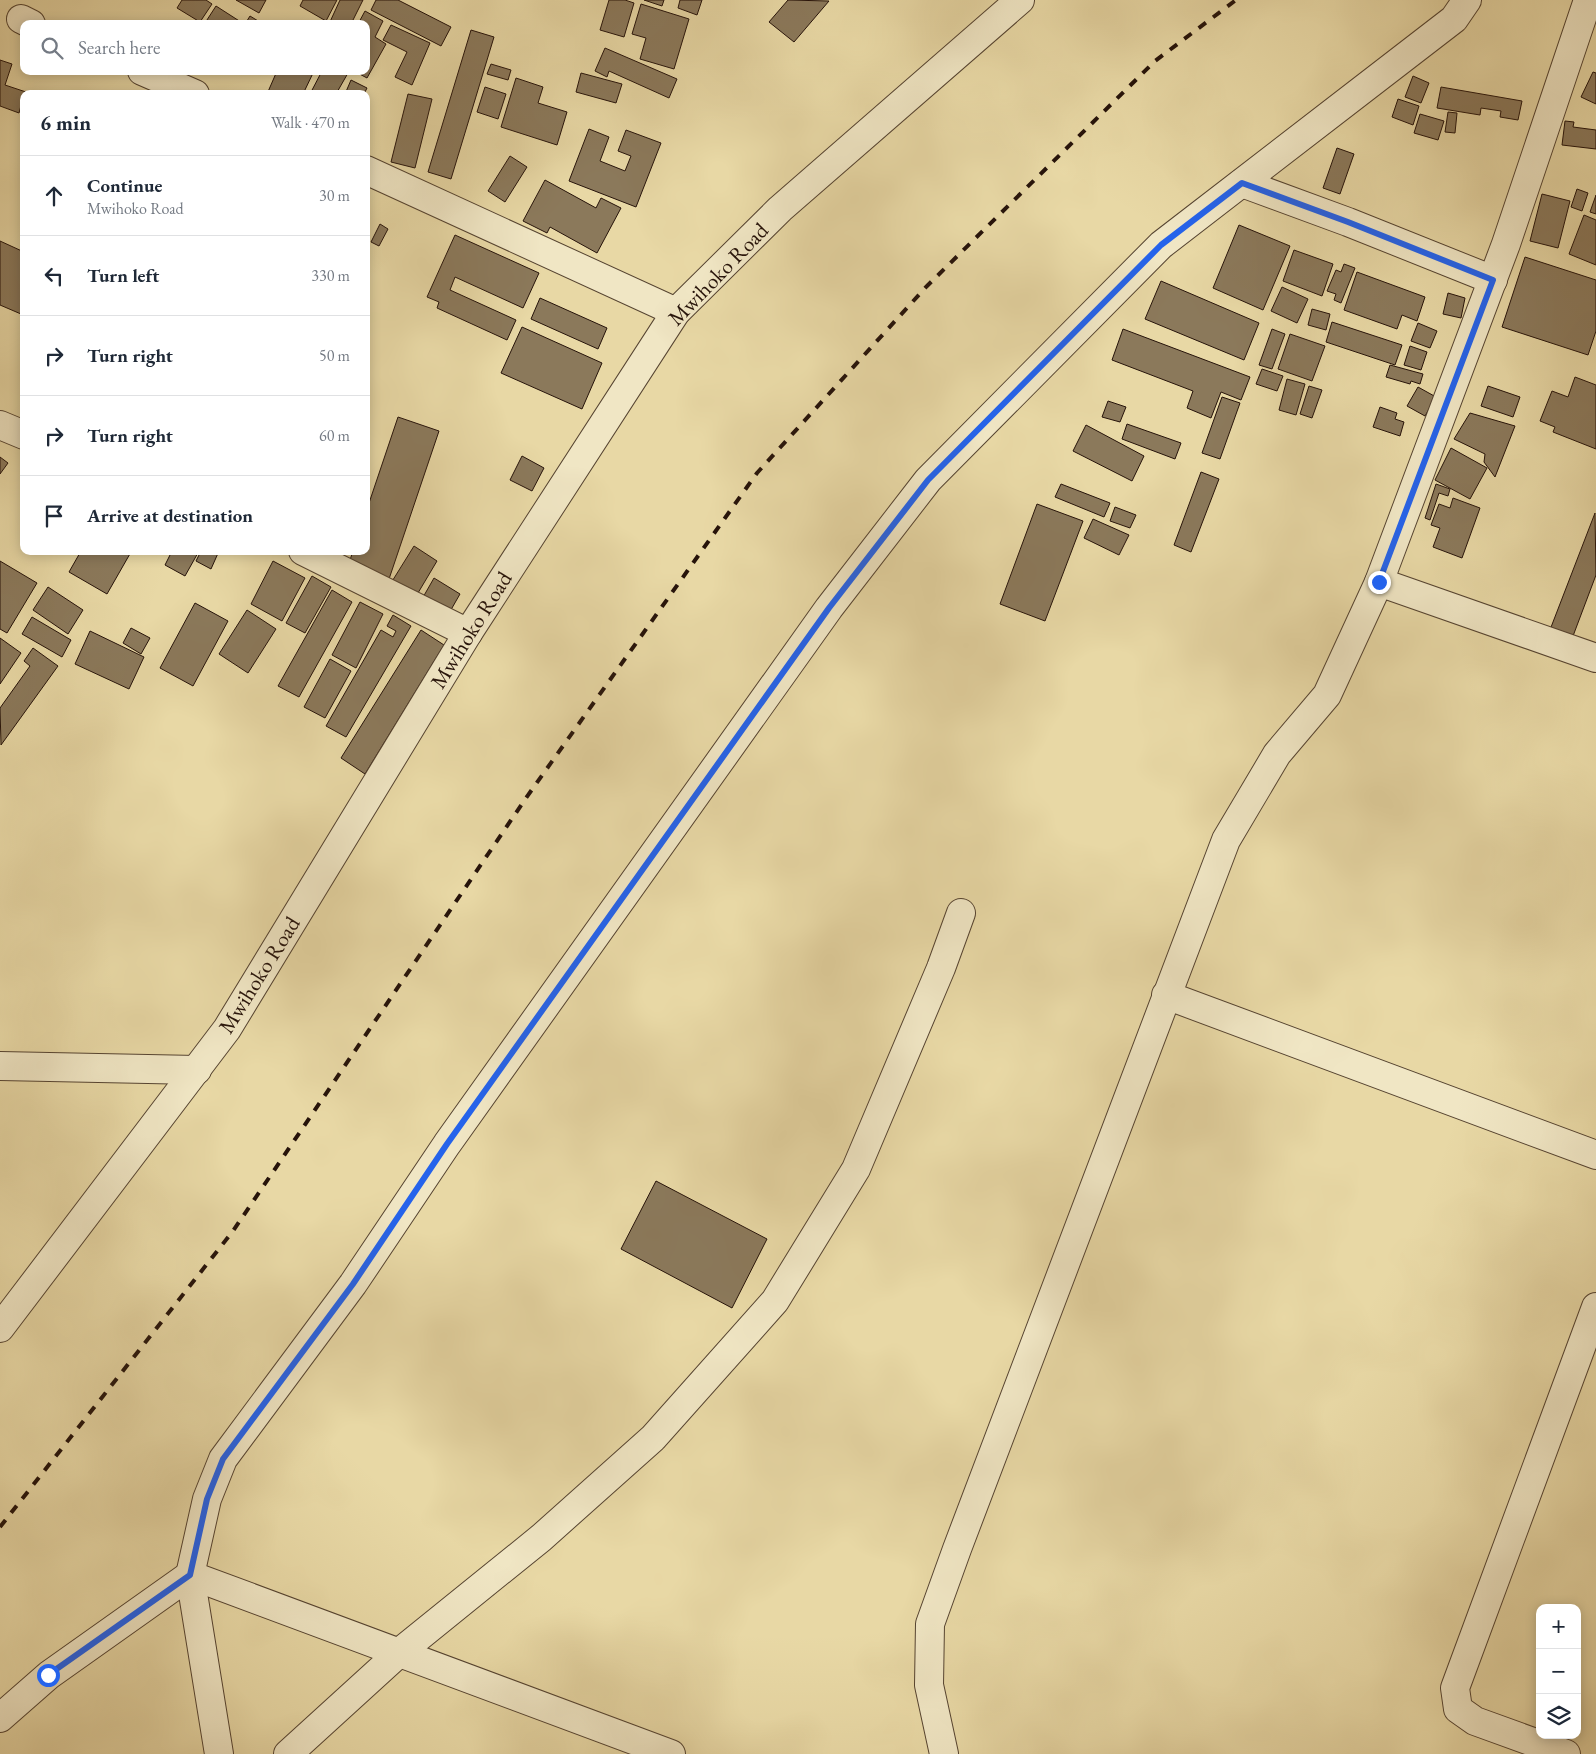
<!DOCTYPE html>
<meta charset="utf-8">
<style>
body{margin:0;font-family:"EB Garamond",serif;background:#f2f2f3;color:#1f2937}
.controls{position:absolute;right:15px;bottom:15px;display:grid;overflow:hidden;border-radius:10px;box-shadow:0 2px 12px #0003}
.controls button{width:45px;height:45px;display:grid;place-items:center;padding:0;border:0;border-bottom:1px solid #e0e1e3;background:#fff;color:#1f2937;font:25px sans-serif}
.stop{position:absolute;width:15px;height:15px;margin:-11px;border:4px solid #2563eb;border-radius:50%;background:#fff}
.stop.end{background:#2563eb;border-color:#fff;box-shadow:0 1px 5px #0008}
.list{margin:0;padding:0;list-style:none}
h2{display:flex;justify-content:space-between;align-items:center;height:65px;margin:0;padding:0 20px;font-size:21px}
h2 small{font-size:16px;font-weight:400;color:#747a83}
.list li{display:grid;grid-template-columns:32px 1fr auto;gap:15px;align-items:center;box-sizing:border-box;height:80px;padding:0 20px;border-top:1px solid #e0e1e3}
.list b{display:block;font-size:19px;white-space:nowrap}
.list p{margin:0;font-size:16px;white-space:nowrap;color:#747a83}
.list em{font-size:16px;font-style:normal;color:#747a83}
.icon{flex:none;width:28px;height:28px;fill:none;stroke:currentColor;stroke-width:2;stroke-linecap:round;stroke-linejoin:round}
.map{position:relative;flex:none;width:1596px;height:1754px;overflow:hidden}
.search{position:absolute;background:#fff;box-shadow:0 2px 12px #0003;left:20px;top:20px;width:350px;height:55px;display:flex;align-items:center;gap:12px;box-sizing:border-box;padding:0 18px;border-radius:10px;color:#747a83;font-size:19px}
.panel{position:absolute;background:#fff;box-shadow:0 2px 12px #0003;left:20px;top:90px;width:350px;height:465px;border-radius:10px}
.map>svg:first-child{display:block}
</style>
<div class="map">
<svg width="1596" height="1754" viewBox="0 0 1596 1754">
<rect width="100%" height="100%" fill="#e8d8a5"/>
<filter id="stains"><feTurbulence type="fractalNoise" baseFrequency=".004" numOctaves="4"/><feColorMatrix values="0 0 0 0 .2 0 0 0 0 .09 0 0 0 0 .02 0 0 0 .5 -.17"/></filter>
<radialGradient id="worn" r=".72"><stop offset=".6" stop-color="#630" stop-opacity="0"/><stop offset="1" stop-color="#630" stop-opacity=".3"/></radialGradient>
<g fill="#8b795b" stroke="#26130a">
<polygon points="182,0 206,0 212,4 200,22 177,8"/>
<polygon points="236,0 266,0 259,13"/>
<polygon points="303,0 337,0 326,21 300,6"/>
<polygon points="340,0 363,0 351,24 329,24"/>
<polygon points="376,0 398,0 451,27 441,46 371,10"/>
<polygon points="609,0 625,0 634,3 624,37 600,30"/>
<polygon points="644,0 664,0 662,6"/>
<polygon points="680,0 702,0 697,15 678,8"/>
<polygon points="788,0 829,1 794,42 769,22"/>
<polygon points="641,4 689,19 674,69 640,59 646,38 632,34"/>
<polygon points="216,6 244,24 205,23"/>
<polygon points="365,11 383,21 375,37 386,44 367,78 354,71 366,71 366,24 358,24"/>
<polygon points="250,16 263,24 245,24"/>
<polygon points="391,25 430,43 412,85 395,77 407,52 383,40"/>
<polygon points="471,30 494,37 451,179 428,172"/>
<polygon points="605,48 677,79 669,98 609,71 607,77 595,71"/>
<polygon points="0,60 12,64 5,85 26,92 24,94 19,113 0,106"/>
<polygon points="491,64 511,70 508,80 487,74"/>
<polygon points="277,71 314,71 303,94 267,94"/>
<polygon points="322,71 348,73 336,94 310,94"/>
<polygon points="1593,72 1596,73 1596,104 1581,97"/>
<polygon points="581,73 622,84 616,103 576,92"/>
<polygon points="1413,76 1429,83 1421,103 1405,97"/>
<polygon points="516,78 543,87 538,103 567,112 557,145 501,127"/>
<polygon points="351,80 367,88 364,94 345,94"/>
<polygon points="485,87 506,94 498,119 477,112"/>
<polygon points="1441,87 1522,101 1518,120 1500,117 1501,111 1481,108 1480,115 1437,108"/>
<polygon points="408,94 432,99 415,168 391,162"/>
<polygon points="1398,99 1419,106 1413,125 1392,117"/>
<polygon points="1448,112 1457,113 1455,133 1445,132"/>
<polygon points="1420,114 1444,121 1438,140 1414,133"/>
<polygon points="1565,121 1574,122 1573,127 1596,130 1596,149 1562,145"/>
<polygon points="589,129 609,137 600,161 625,171 631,156 618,151 626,130 661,143 636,207 569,181"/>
<polygon points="1337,148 1354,154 1340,194 1323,188"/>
<polygon points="510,156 527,167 505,202 488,191"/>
<polygon points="545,180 596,208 601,198 621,208 597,253 550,227 547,233 523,221"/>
<polygon points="1577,189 1588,193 1582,211 1571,207"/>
<polygon points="1542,194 1570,201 1558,248 1530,241"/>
<polygon points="1596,195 1596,214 1590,212"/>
<polygon points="1584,215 1596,220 1596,265 1569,254"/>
<polygon points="380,224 388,229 379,246 371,242"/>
<polygon points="1239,225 1290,246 1263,310 1213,288"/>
<polygon points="455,235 539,273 523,308 455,277 450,290 516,320 507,340 437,308 439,302 427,297"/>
<polygon points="0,241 24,252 24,308 21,314 0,305"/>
<polygon points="1294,250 1333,264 1322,296 1283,281"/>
<polygon points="1525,257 1596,280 1596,331 1588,355 1502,327"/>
<polygon points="1344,264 1355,268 1341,303 1334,300 1336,294 1327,291 1336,270 1341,272"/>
<polygon points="1357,272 1425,297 1417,321 1402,315 1397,329 1344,310"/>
<polygon points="1161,281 1259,323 1244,360 1145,319"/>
<polygon points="1282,287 1308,299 1297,323 1271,311"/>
<polygon points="1448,293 1465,298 1461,318 1443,314"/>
<polygon points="540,298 607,328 598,349 531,319"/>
<polygon points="1312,309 1330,314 1326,330 1308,325"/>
<polygon points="1332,322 1402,345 1395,365 1326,342"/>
<polygon points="1418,323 1437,331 1430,348 1411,341"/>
<polygon points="522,327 602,363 582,409 501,373"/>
<polygon points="1123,329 1250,377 1241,400 1221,392 1211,418 1187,408 1193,391 1112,360"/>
<polygon points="1272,329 1285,334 1272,369 1259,365"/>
<polygon points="1290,334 1325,346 1312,381 1278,369"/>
<polygon points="1410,346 1427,352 1421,370 1404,365"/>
<polygon points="1390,365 1423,374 1420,384 1411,381 1410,384 1386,377"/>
<polygon points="1262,369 1283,376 1277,391 1256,384"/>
<polygon points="1575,377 1596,385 1596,449 1553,432 1555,427 1540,421 1552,391 1568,397"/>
<polygon points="1287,379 1305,384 1296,415 1279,410"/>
<polygon points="1309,386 1322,390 1312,418 1300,414"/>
<polygon points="1488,386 1520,397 1513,417 1481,406"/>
<polygon points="1418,387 1436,397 1425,416 1407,406"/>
<polygon points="1222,397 1240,403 1220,459 1202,453"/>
<polygon points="1108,401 1126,407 1120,422 1102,417"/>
<polygon points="1380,407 1397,413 1395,419 1404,422 1400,436 1373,427"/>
<polygon points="1470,413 1515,426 1495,477 1484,462 1485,454 1454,439"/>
<polygon points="398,417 439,431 388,582 347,569 353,551 366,551 366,512"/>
<polygon points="1127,424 1181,443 1175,459 1122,439"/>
<polygon points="1086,425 1144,456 1132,481 1073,451"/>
<polygon points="1451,448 1487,468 1470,499 1435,480"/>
<polygon points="522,456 544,468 532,491 510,480"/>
<polygon points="0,457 8,463 0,474"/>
<polygon points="1201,472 1219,479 1191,552 1174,545"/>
<polygon points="1061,484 1110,503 1104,517 1055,497"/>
<polygon points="1436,484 1450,489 1448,496 1439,493 1430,520 1425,518"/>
<polygon points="1453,498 1480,508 1462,558 1433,547 1440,528 1431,525 1439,504 1450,508"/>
<polygon points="1037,504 1083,521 1045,621 1000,604"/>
<polygon points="1115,507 1136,515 1130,528 1110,521"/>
<polygon points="1595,513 1596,575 1570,644 1548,635"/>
<polygon points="1093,519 1129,535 1119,555 1084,538"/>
<polygon points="414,546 437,561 415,598 391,583"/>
<polygon points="81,551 131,552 107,594 69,572"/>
<polygon points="172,551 199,551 185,576 165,565"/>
<polygon points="201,551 219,551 211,569 196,561"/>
<polygon points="0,561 37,583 7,633 0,629"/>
<polygon points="273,561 305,578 282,621 251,604"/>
<polygon points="312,576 331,587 305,633 286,623"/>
<polygon points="434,578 460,594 448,615 422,599"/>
<polygon points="48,587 83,610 68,634 33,610"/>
<polygon points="332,590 352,602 299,697 278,686"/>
<polygon points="360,602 383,614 356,668 332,655"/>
<polygon points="195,603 228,621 193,686 160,668"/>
<polygon points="247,610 276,629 248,673 219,654"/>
<polygon points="393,615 411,626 346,737 326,726 381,630 393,637 396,631 387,626"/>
<polygon points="32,617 71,640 62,657 22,634"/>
<polygon points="131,628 150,638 141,654 123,643"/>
<polygon points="421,630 444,645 365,774 341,758"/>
<polygon points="90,631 144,657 129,689 75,664"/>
<polygon points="0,638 21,653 0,684"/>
<polygon points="33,648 58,666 1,745 0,708 30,666 24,661"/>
<polygon points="330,659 351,671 325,718 304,707"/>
<polygon points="656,1181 767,1239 732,1308 621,1249"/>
</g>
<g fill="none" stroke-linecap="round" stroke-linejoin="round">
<defs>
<g id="minor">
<polyline points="21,19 31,24"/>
<polyline points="142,71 195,94"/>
<polyline points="366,170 676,312"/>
<polyline points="1242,183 1348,222 1493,280"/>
<polyline points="0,425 24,435"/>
<polyline points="303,551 468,633"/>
<polyline points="1379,582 1596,658"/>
<polyline points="1166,995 1596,1155"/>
<polyline points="0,1066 197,1070"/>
<polyline points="190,1575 671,1754"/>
<polyline points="219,1754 190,1575 207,1499 223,1459 353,1284 447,1144 829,608 928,480 1161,245 1454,19 1467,0"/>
<polyline points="288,1754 400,1652 541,1538 653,1438 775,1301 856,1169 941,968 961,913"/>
<polyline points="944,1754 929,1685 930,1624 957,1549 1226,840 1277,754 1327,695 1379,582 1506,244 1588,0"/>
<polyline points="1566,1754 1475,1721 1458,1709 1455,1688 1596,1307"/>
</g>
<g id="tertiary">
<polyline points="0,1328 227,1029 468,633 676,312 780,209 1020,0"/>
<polyline points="0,1718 49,1675 190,1575"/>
</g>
</defs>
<use href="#minor" stroke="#564431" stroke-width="30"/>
<use href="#tertiary" stroke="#564431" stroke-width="30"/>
<use href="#minor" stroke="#f0e6c4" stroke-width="28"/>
<use href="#tertiary" stroke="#f0e6c4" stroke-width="28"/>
<polyline stroke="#26130a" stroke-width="4" stroke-dasharray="9 9" stroke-linecap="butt" points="0,1527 233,1231 526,798 757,473 926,287 1155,61 1236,0"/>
</g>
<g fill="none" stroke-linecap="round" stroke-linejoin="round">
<polyline stroke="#2563eb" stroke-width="6" points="48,1675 190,1575 207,1499 223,1459 353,1284 447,1144 829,608 928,480 1161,245 1242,183 1348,222 1493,280 1379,582"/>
</g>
<g text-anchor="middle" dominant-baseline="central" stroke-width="4" stroke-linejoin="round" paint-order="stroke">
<g font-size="22" fill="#26130a" stroke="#f0e6c4">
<text transform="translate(718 274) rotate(-46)">Mwihoko Road</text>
<text transform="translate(471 630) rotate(-58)">Mwihoko Road</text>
<text transform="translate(259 975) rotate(-58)">Mwihoko Road</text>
</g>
</g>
<rect width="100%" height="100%" filter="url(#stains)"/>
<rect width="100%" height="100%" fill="url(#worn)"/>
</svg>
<div class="controls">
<button>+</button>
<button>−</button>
<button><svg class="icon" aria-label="layers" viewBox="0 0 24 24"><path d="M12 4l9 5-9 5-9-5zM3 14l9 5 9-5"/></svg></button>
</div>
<div class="stop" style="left:48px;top:1675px"></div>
<div class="stop end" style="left:1379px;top:582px"></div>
<div class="search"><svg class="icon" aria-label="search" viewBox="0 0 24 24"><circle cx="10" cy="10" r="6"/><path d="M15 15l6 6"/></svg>Search here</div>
<section class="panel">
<h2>6 min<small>Walk · 470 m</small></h2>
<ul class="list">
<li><svg class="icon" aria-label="ahead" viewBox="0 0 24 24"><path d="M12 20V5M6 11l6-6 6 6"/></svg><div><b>Continue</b><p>Mwihoko Road</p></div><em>30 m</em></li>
<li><svg class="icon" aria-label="left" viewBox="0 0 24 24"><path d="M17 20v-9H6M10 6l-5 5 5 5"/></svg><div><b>Turn left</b></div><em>330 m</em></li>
<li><svg class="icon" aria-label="right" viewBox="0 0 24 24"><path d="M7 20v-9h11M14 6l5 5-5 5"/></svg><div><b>Turn right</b></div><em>50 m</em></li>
<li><svg class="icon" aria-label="right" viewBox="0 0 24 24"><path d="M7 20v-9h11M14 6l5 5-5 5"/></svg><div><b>Turn right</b></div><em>60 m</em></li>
<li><svg class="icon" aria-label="arrive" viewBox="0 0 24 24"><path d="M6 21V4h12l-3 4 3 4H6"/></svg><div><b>Arrive at destination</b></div></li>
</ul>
</section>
</div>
